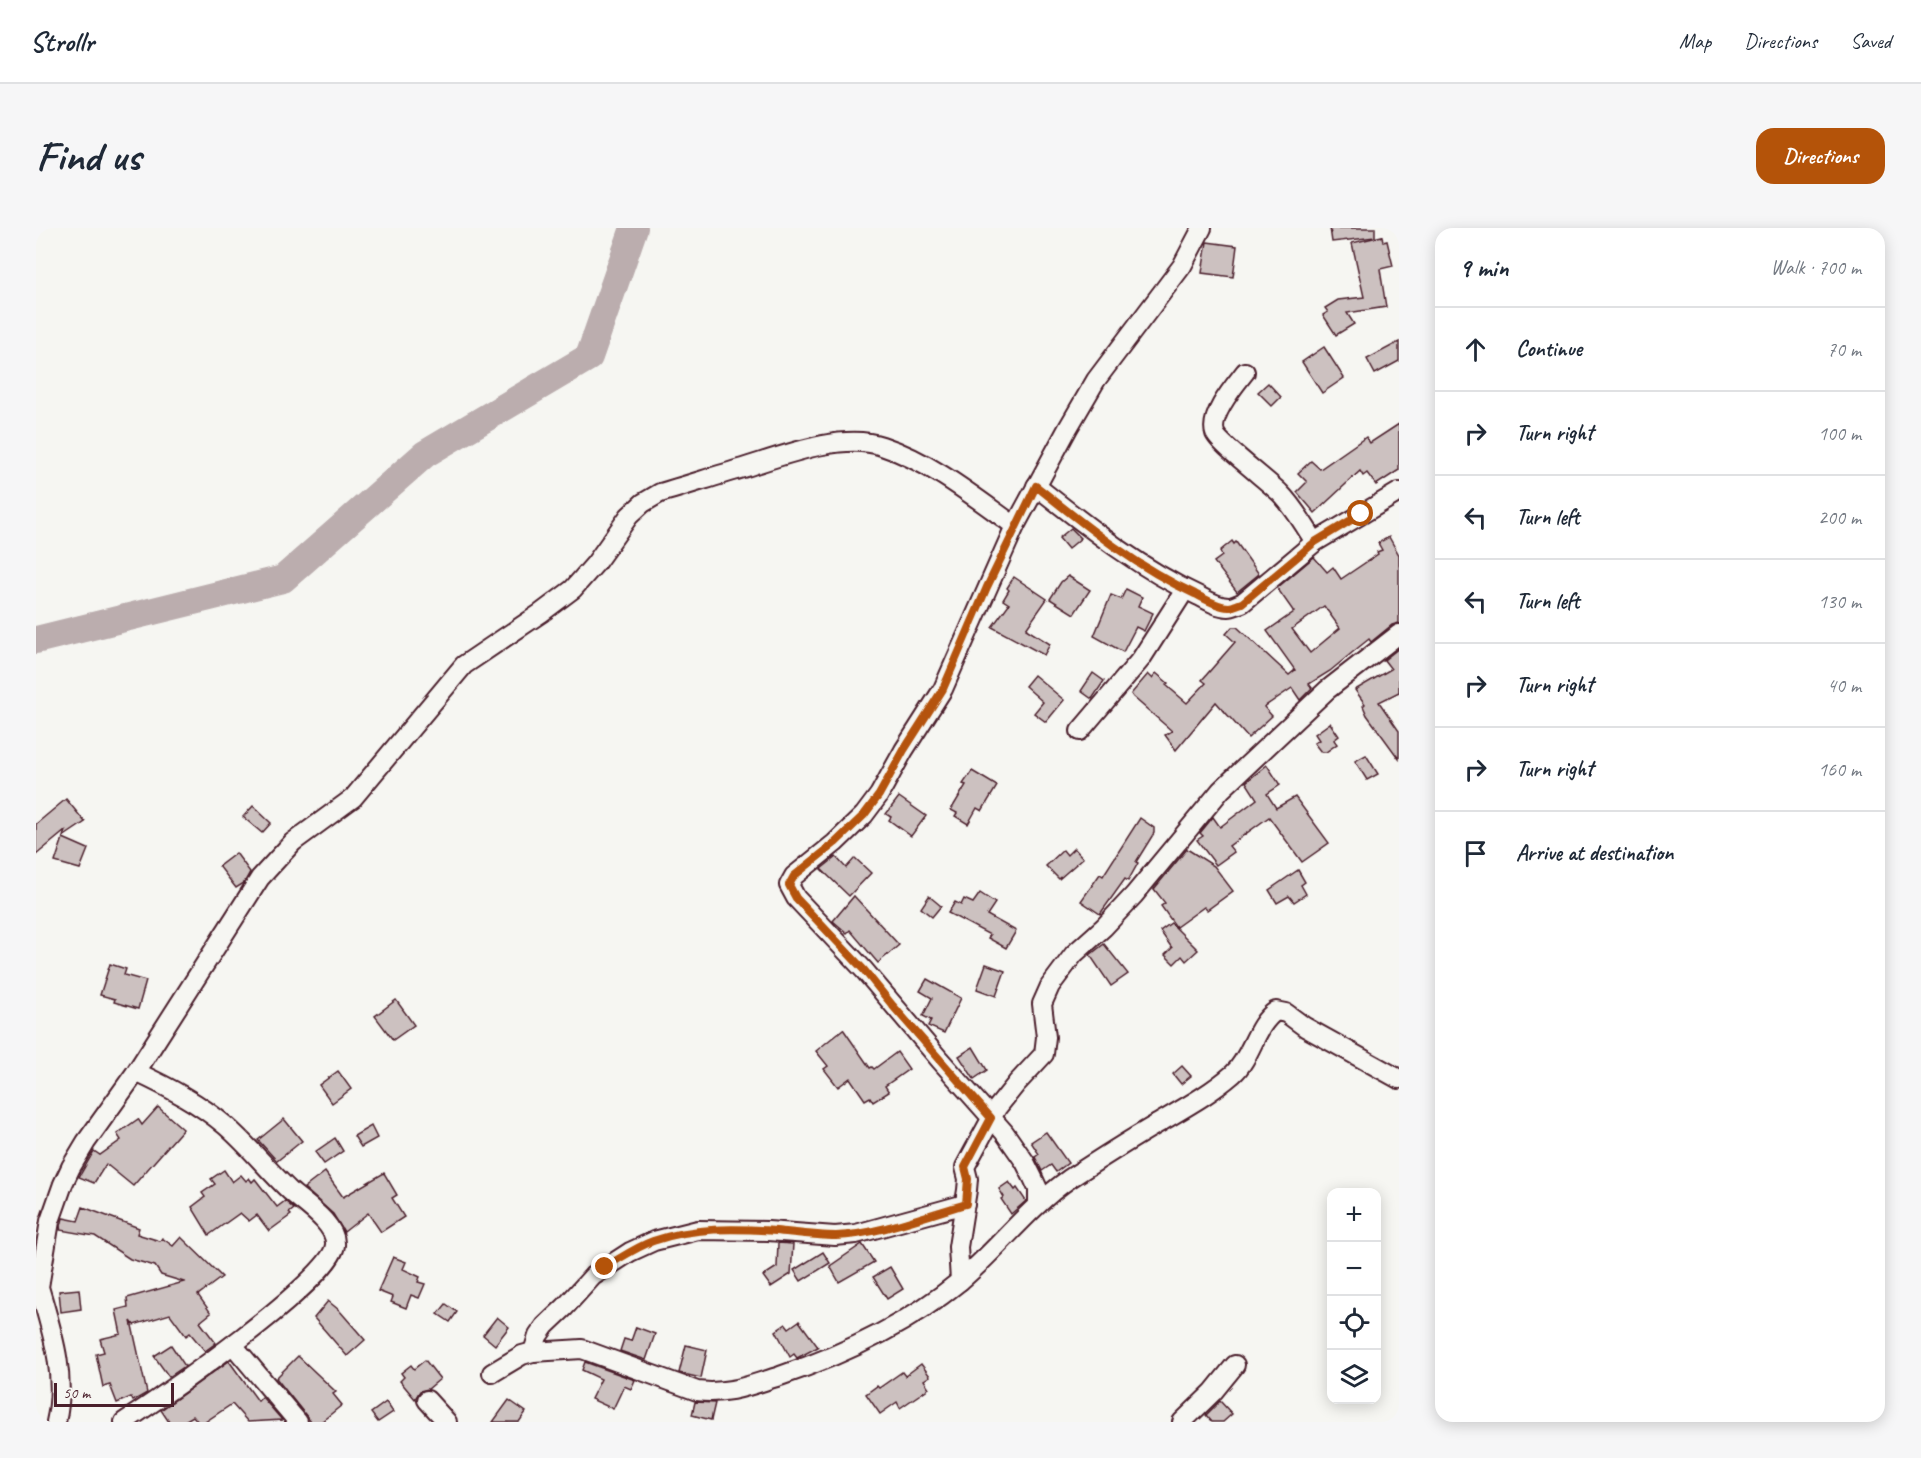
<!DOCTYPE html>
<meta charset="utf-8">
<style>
body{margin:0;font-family:Caveat,sans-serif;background:#f6f6f7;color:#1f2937}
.controls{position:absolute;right:18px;bottom:18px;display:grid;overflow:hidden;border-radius:12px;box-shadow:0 3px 15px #0003}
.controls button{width:54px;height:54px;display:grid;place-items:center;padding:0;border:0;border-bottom:2px solid #e0e1e3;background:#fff;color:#1f2937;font:30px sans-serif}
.scale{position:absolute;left:18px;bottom:15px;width:120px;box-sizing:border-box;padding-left:6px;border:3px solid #4a1f2b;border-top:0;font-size:16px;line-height:21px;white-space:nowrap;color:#4a1f2b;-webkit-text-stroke:4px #f6f6f2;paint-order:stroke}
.stop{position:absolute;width:18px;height:18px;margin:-14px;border:4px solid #b45309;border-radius:50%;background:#fff}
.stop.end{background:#b45309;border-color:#fff;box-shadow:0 2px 6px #0008}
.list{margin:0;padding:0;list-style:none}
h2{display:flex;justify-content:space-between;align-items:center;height:78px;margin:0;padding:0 24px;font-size:26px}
h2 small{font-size:20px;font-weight:400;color:#747a83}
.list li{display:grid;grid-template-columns:39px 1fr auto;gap:18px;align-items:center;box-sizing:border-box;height:84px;padding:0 24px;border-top:2px solid #e0e1e3}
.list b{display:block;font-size:22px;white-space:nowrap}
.list em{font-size:20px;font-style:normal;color:#747a83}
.icon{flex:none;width:33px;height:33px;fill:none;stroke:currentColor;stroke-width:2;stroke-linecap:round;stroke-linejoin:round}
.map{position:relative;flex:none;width:1363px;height:1194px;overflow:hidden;border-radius:18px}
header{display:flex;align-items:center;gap:36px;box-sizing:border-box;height:84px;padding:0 30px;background:#fff;border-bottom:2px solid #e0e1e3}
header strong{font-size:28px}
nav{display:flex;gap:33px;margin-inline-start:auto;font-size:21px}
.intro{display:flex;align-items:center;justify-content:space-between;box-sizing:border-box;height:144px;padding:0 36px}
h1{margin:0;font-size:42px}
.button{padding:15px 27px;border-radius:18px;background:#b45309;color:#fff;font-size:21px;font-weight:700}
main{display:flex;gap:36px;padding:0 36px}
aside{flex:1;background:#fff;border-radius:18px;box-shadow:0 3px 15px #0003}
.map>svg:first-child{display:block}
</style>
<header>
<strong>Strollr</strong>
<nav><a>Map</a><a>Directions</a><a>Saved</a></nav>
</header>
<div class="intro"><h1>Find us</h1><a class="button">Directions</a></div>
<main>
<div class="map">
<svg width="1363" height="1194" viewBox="0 0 1363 1194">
<rect width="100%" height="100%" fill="#f6f6f2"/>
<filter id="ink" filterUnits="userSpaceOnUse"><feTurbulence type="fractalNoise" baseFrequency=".0167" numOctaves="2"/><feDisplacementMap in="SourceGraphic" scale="12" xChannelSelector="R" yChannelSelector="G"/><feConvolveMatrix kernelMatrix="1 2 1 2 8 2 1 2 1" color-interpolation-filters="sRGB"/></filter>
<g filter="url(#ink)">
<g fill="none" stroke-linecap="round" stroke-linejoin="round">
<polyline stroke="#bbadae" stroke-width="28" points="0,412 247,351 389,226 553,129 598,0"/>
</g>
<g fill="#ccc1c0" stroke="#4a1f2b" stroke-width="1.5" fill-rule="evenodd">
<polygon points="1294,0 1339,0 1339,9 1296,14"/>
<polygon points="1346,8 1347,14 1351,13 1357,38 1344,41 1350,79 1311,85 1318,96 1300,107 1287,87 1292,84 1289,80 1302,72 1328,69 1316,15"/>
<polygon points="1171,14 1201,18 1197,49 1166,45"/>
<polygon points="1363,114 1363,133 1339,146 1331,131"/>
<polygon points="1288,119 1308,150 1286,165 1266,134"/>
<polygon points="1232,155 1245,169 1236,178 1222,164"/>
<polygon points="1363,196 1363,242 1340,257 1331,245 1327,248 1324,243 1279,285 1261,264 1271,254 1262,245 1275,233 1284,241 1330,209 1334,215"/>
<polygon points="1035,300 1045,310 1032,321 1023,310"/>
<path d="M1353,309L1363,327V395L1356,397L1335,414L1333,411L1323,419L1294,443L1273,456L1276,460L1264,472L1256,460L1228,479L1236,488L1212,510L1180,474L1140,522L1129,507L1136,503L1097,469L1095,466L1112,446L1116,450L1120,445L1132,455L1130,457L1151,475L1170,455L1166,452L1199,414L1190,406L1196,399H1201L1253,447L1259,442L1231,403L1258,384L1241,360L1278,329L1291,344L1297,339L1305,351L1342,326L1341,324L1346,322L1342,315ZM1288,378L1304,400L1274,425L1256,401Z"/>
<polygon points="1196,313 1198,316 1200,314 1223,346 1201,364 1178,334 1186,328 1184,323"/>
<polygon points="1032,348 1054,362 1038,386 1014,371 1025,354"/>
<polygon points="978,349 1011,371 990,401 1014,416 1008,427 956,399 973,376 967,372 973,362 971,360"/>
<polygon points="1090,361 1106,369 1102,378 1117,385 1108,403 1100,399 1087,424 1058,408 1075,367 1085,371"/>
<polygon points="1363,420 1363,464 1343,474 1363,503 1363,531 1331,487 1327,478 1329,476 1319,462 1355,441 1348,432"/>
<polygon points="1057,445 1068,453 1056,471 1045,463"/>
<polygon points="998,447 1028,472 1010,494 998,485 1007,474 989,458"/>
<polygon points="1294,495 1303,508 1298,512 1301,516 1290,524 1285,524 1278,515 1283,512 1279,506"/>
<polygon points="1330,527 1342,546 1331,552 1319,533"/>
<polygon points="1231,537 1244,557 1231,566 1240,580 1259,569 1293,615 1266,634 1233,589 1193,618 1198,624 1180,637 1161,612 1167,608 1164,605 1177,589 1184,599 1221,571 1210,554"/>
<polygon points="936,543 961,558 946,583 941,580 932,596 919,588 921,585 915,582 930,557 927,556"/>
<polygon points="863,569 890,588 875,608 853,592 855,589 850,586"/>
<polygon points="30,571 49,594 27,609 29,603 0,627 0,596"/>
<polygon points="217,578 235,595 226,605 207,589"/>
<polygon points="1104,590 1118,600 1118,605 1100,634 1102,635 1092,653 1089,651 1064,686 1045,673 1064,646 1067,648"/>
<polygon points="27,610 52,621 44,641 19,634"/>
<polygon points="1038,620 1047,630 1023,651 1010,638 1027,622 1031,627"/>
<polygon points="1151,621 1178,638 1197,663 1171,682 1168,679 1140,699 1125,678 1129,675 1118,661"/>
<polygon points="200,625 214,644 208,655 200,660 183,638"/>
<polygon points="800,629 810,640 819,630 835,645 813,668 785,641"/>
<polygon points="1262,642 1269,654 1265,657 1270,666 1258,674 1253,668 1241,675 1233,662"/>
<polygon points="944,665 959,675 951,687 980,703 970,720 952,710 954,707 912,685 919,674 925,677 928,671 937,675"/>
<polygon points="818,668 863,717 842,735 814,702 811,705 797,693"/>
<polygon points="893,668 905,678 896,689 885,680"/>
<polygon points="1135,695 1162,722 1150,733 1146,728 1138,736 1129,727 1136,720 1124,703"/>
<polygon points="1068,716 1092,746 1075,758 1054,727"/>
<polygon points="74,736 90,741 88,747 110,753 102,781 78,774 79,771 64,767"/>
<polygon points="950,736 969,743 960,768 941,761"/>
<polygon points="891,751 925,770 908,805 892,798 895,792 887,788 896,770 884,763"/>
<polygon points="360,772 378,797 357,812 339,788"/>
<polygon points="807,801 834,840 836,839 838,841 861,824 873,841 849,858 853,864 837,874 834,869 829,872 814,850 802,859 788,841 792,838 780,823"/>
<polygon points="937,819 951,842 938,851 923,828"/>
<polygon points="1146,838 1155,848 1145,856 1137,846"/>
<polygon points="302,843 315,861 296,875 283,857"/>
<polygon points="122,879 147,901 97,958 70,936 58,955 43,949 58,923 64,927 85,912 81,906 102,891 106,897"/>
<polygon points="248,891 266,913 241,933 222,912"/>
<polygon points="335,898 341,910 325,919 318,908"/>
<polygon points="1010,904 1032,935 1020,944 1015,937 1006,943 999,929 1003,926 995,914"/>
<polygon points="299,910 307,923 288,936 279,924"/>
<polygon points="188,942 196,954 205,947 210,953 213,950 216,954 219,951 241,979 249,973 258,981 253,985 255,987 233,1003 221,987 213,993 204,985 173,1007 156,979 169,969 166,965 179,956 175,951"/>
<polygon points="289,944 307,969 348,945 361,967 356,970 368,989 345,1004 332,985 308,1004 297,986 268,960"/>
<polygon points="973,954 979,962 981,960 990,973 975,986 965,971 968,969 963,961"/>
<polygon points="47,979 103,1000 101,1006 124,1013 126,1010 137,1018 145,1009 186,1049 162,1067 175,1085 164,1094 180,1115 169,1123 154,1105 150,1108 134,1086 98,1097 95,1093 111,1165 97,1173 95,1169 81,1175 74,1157 67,1159 60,1126 68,1124 64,1111 85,1106 80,1082 92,1079 91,1070 148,1054 125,1047 119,1038 94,1031 59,1008 24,1002 27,990 42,993"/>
<polygon points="742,1015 757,1016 755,1046 735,1059 727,1048 741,1039"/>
<polygon points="826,1016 838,1034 803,1054 794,1038"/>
<polygon points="787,1024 794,1035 765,1053 758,1042"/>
<polygon points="357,1029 370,1034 367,1041 384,1049 382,1054 389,1056 383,1070 375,1067 370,1080 355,1074 357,1069 342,1063"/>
<polygon points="854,1039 867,1061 851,1071 837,1049"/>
<polygon points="43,1061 45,1081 25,1084 23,1063"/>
<polygon points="292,1073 303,1082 329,1112 311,1128 278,1090"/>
<polygon points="410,1076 421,1084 414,1094 402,1086"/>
<polygon points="461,1089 473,1099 459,1117 447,1107"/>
<polygon points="763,1093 782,1119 761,1130 758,1126 754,1129 740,1103 750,1096 753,1100"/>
<polygon points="600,1099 619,1106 610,1132 584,1123 588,1111 595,1113"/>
<polygon points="135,1117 149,1138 133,1149 118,1128"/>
<polygon points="650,1117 671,1122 665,1150 643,1145"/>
<polygon points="262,1128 300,1164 297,1166 306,1177 285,1194 275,1194 240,1150"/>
<polygon points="389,1132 404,1151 392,1161 384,1163 379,1171 364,1153 368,1149 365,1145 375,1137 378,1141"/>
<polygon points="193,1133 222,1173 226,1169 246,1192 212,1194 196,1176 169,1194 162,1194 157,1188 147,1194 133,1194 125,1182"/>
<polygon points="549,1134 599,1152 595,1161 588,1158 577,1181 555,1171 565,1151 546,1142"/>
<polygon points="885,1136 894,1148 888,1152 893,1160 864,1180 861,1174 844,1186 830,1166 841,1158 843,1160 866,1144 869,1148"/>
<polygon points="473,1172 490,1184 483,1194 457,1194"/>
<polygon points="1184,1173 1196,1186 1187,1194 1176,1194 1170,1187"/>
<polygon points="350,1174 357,1184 342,1194 335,1185"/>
<polygon points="659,1174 679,1175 675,1192 656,1187"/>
</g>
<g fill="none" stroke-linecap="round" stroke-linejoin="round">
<defs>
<g id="street">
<path d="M1209,144C1199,157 1173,187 1179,205C1182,215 1232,253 1244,265C1258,279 1268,297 1279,314"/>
<path d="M1000,258C1052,299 1103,340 1163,368C1172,373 1183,379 1193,379C1197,379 1202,376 1206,375L1279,314L1363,264"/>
<polyline points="1044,503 1105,431 1149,362"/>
<polyline points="1002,976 1002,961 997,950 989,934 968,904 904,832 828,742 760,670 753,657 758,648 799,615 828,587 843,567 868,522 907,461 979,298 1032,200 1060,152 1146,38 1166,0"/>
<polyline points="924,1053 922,1019 931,962 932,951 929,939 961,880 981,855 1008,826 1010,809 1006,776 1014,758 1038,726 1068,699 1098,667 1185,562 1291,462 1363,406"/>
<polyline points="197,1117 262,1194"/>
<polyline points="497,1124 502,1108 509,1098 529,1079 557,1048 594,1024 618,1013 662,1002 732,1003 799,1008 820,1006 929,976"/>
<path d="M456,1145L486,1127L497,1124L546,1121L661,1163C693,1167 714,1157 744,1148C809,1126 871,1097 924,1053C962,1021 992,980 1033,951C1062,932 1092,913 1121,896C1148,880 1174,866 1197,846C1216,829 1219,797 1240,783L1250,785L1269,799L1363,851"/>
<polyline points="391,1172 411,1194"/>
<path d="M20,1194C31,1147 16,1104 3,1059L14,993L27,956L35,939L50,914L100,844L224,650L257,614L317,570L428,437L505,385L537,361L559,336L593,288L607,275L624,265C652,257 679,248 707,240C746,228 806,204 846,218C895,234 937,268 979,298"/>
<path d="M88,1194C124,1170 296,1052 299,1017C301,996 267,975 254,963C232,942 213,918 190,898C163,875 132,859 100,844"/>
<polyline points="1146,1194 1177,1164 1199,1137"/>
</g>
</defs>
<use href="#street" stroke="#4a1f2b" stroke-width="22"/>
<use href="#street" stroke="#f6f6f2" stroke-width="18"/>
</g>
</g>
<g fill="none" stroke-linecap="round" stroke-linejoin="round" filter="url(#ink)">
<path stroke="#b45309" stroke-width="8" d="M569,1039C585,1030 600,1019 617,1013C657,999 699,1000 740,1003C760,1005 781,1008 800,1008C840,1007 891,987 930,976L932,951L929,939L955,890L857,778L828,742L760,670L753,657L758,648L799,615L828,587L843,567L868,522L907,461L951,359L1000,258C1050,298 1100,339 1159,366C1169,371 1182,379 1193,379C1197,379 1202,376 1206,375L1279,314L1325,286"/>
</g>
</svg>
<div class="controls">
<button>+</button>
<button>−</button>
<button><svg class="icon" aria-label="locate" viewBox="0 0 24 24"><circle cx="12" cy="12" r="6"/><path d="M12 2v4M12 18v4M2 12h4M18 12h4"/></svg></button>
<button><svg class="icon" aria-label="layers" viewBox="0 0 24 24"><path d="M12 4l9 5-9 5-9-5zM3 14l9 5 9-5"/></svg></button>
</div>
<div class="scale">50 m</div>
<div class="stop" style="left:1325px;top:286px"></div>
<div class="stop end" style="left:569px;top:1039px"></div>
</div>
<aside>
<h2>9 min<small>Walk · 700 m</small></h2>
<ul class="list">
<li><svg class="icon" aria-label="ahead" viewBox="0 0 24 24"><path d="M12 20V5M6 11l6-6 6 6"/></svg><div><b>Continue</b></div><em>70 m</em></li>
<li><svg class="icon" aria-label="right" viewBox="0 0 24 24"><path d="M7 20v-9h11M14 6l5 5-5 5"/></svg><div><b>Turn right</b></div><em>100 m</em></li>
<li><svg class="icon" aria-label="left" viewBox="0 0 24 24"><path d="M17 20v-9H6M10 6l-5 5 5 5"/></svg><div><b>Turn left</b></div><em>200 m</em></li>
<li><svg class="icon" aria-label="left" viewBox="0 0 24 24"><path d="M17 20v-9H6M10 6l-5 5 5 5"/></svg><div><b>Turn left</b></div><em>130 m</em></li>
<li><svg class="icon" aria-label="right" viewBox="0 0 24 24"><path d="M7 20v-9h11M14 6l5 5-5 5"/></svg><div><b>Turn right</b></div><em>40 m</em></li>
<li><svg class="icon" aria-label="right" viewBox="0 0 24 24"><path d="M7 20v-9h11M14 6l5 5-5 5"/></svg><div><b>Turn right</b></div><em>160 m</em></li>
<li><svg class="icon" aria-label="arrive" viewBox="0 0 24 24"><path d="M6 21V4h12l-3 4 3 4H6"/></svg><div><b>Arrive at destination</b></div></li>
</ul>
</aside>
</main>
